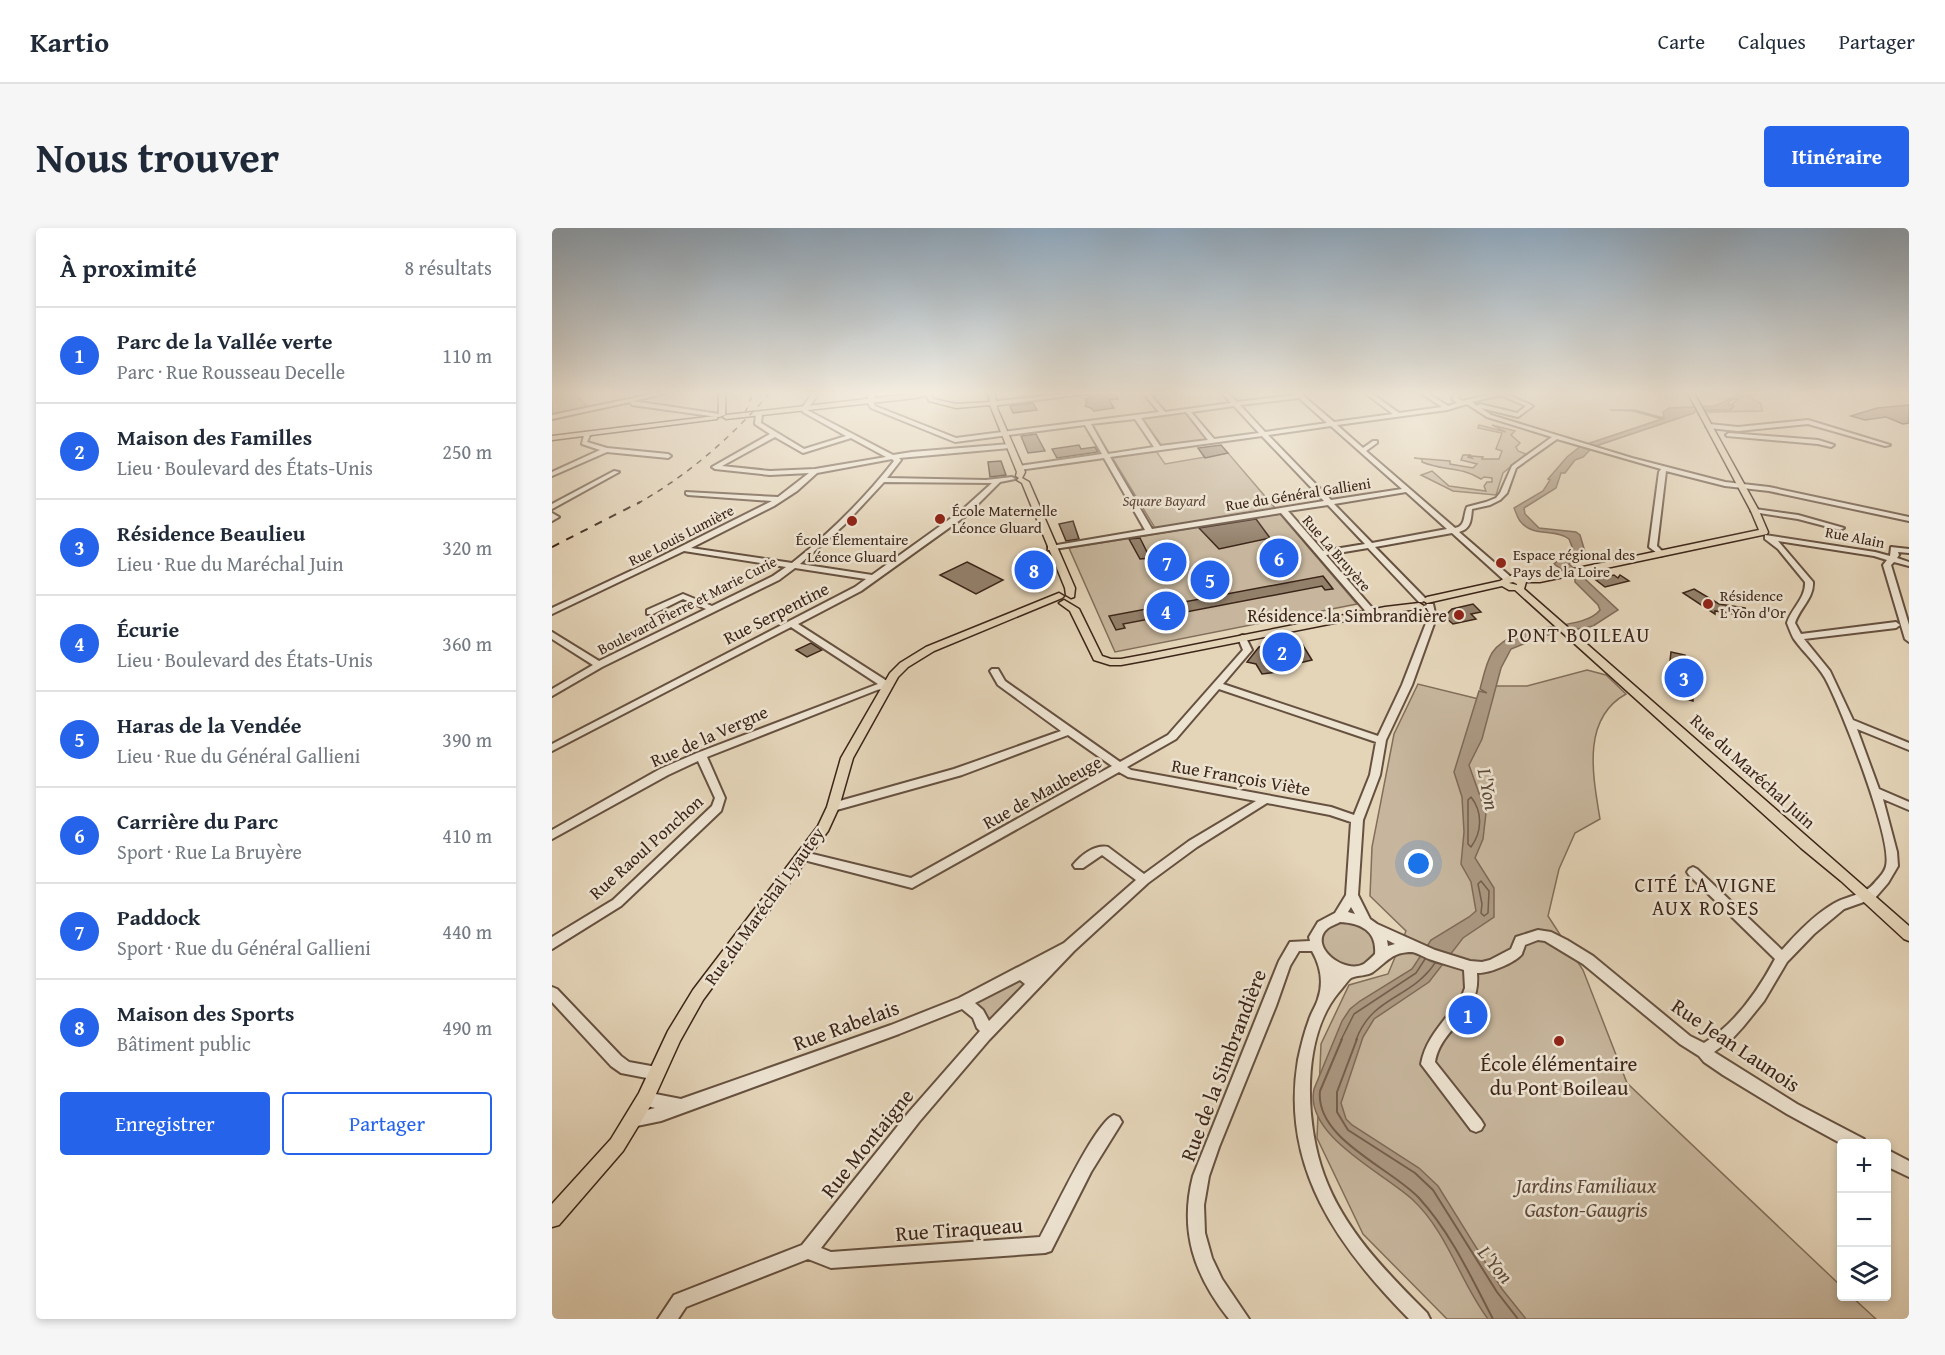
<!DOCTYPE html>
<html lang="fr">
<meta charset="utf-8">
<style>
body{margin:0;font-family:"Gentium Book Plus",serif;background:#f6f6f7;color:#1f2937}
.controls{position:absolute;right:18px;bottom:18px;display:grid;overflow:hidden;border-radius:6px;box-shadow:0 3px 9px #0003}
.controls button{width:54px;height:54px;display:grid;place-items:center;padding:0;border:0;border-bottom:2px solid #e0e1e3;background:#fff;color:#1f2937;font:30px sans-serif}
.you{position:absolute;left:867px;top:636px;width:21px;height:21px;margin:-15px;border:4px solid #fff;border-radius:50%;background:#1a73e8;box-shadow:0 0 0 9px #1a73e833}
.badge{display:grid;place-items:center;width:39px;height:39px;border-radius:50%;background:#2563eb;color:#fff;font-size:20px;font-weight:700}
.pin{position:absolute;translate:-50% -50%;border:3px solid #fff;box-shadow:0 2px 6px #0006}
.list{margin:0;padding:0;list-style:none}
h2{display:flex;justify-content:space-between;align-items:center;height:78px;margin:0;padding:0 24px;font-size:26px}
h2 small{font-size:20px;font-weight:400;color:#747a83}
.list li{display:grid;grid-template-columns:39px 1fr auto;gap:18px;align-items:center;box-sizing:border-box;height:96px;padding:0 24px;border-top:2px solid #e0e1e3}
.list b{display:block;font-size:22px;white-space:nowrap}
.list p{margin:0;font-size:20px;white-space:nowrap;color:#747a83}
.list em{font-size:20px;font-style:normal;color:#747a83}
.actions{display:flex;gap:12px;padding:18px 24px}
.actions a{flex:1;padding:14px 0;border:2px solid #2563eb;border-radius:6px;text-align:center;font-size:21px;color:#2563eb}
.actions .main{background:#2563eb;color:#fff}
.icon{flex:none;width:33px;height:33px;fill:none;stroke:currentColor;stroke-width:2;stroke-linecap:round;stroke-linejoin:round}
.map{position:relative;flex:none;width:1357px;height:1091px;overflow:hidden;border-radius:6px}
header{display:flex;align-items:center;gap:36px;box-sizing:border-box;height:84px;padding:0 30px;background:#fff;border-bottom:2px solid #e0e1e3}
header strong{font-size:28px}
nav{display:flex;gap:33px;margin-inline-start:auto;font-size:21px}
.intro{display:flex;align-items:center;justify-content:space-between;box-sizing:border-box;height:144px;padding:0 36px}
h1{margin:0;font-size:42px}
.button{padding:15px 27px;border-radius:6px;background:#2563eb;color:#fff;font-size:21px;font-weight:700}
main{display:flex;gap:36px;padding:0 36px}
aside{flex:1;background:#fff;border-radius:6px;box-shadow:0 3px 9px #0003}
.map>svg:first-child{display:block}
</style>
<header>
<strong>Kartio</strong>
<nav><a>Carte</a><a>Calques</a><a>Partager</a></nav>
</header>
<div class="intro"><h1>Nous trouver</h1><a class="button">Itinéraire</a></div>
<main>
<aside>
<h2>À proximité<small>8 résultats</small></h2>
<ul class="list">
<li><span class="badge">1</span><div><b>Parc de la Vallée verte</b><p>Parc · Rue Rousseau Decelle</p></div><em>110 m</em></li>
<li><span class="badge">2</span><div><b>Maison des Familles</b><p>Lieu · Boulevard des États-Unis</p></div><em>250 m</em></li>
<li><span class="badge">3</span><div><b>Résidence Beaulieu</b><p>Lieu · Rue du Maréchal Juin</p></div><em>320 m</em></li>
<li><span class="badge">4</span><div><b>Écurie</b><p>Lieu · Boulevard des États-Unis</p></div><em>360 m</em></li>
<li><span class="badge">5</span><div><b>Haras de la Vendée</b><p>Lieu · Rue du Général Gallieni</p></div><em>390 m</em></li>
<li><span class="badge">6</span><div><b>Carrière du Parc</b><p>Sport · Rue La Bruyère</p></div><em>410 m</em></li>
<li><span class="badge">7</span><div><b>Paddock</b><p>Sport · Rue du Général Gallieni</p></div><em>440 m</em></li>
<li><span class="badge">8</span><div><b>Maison des Sports</b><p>Bâtiment public</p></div><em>490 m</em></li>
</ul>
<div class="actions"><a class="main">Enregistrer</a><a>Partager</a></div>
</aside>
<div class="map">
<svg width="1357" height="1091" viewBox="0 0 1357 1091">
<rect width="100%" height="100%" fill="#e4d4b8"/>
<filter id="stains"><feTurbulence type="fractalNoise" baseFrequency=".00333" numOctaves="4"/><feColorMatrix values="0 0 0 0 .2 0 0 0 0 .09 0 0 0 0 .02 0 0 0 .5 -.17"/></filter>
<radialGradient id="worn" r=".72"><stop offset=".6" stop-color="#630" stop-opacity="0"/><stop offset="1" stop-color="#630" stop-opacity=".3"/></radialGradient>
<g fill="#c7b69d" stroke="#826e5a" stroke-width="1.5">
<polygon points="12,165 23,165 36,180 0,187 0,166 3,168"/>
<polygon points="1182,165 1209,165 1199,169 1209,176 1210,183 1155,184 1154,182 1177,179 1186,171"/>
<polygon points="633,184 656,212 610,218 589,189"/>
<path d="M927,197L954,204L940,197L963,203L959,207L968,215L964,219L966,223L974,226L951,245L944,267L901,263L869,247L880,243L897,258L934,263L932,258L935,254H940V250L932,249L929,251C908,238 891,243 870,234V231L862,230L898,233V236L921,240L925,236L909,232L911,227H918L916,229L920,230L918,228L931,229L930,231H947L950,223L944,221L950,205L926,200Z"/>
<polygon points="604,223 613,236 676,225 724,281 603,300 560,229"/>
<polygon points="728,286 805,376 563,424 517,320"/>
<path d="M1035,442L1054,447L1074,466C1029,491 1041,548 1048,591L1023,605L1007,641L996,688L1031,742L1075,855L1289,1058L1290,1068L1300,1069L1324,1091H895L811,1006L765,910L769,816L797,757L836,746L854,703L818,668L820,619L842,506L866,456L939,474L943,458H975Z"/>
<path d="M795,694L813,699L824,712L823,728C800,747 792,740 771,724C769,703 773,696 795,694Z"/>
<polygon points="467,752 471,753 471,758 438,793 436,793 424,777 424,773"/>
</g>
<path fill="#ab9882" stroke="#7f6a58" stroke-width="1.5" d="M1190,165H1203L1177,173L1176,176L1182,178L1178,182H1144L1142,185L1041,219L1031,229L1023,232L1013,245H1009L1004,260L972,280L973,286L987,300L1024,304L1028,307L1033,324L1017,336L1066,382L1041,398L991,408L959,421L949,440L930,511L917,537L934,585L931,611L923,630L942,660V689L911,710L877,754L822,791L811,809L789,875L794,891L800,897L867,940L886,958L950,1061L974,1091H936C908,1054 896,1005 861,972C832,945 752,908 762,861L790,793L798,781L808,773L860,741L879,712L917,689L924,683L919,654L909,636L912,604L910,569L902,544L927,463L935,465L928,461C931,450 934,435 940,425C963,391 1030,405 1048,382L1046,377L1023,354V351L1002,336L1021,321L1017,311C1002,300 981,310 968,293C965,289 964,284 962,280L991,263L998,252L996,251L1015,229L1029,218L1110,191L1081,183L1058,182H1082L1112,190L1111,184L1117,180L1163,178Z"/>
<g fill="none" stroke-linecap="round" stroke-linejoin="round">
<g stroke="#745e4d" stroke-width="1.5">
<path d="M919,569C931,584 930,604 919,619L916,616V572Z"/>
<polygon points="929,653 937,663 936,685 932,688 929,685 930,676 926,656"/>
<polyline points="789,812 802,786 864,745 873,731"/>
<path d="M804,812C820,768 859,771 883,735"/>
</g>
<g stroke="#745e4d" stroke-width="2">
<path d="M790,811L768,863C763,911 839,940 867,970C899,1005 919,1049 941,1091"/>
<polyline points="805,811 785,864 785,884 796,902 863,945 881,962 945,1064 966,1091"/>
</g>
</g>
<g fill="#93806b" stroke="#3c2518" stroke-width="1.5">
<polygon points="562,165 566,171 557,172 562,180 542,183 539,180 533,178 535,174 533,171 538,170 536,168"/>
<polygon points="481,175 485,182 461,185 458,178"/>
<polygon points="1357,177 1357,195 1351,196 1334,189 1313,192 1299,188 1325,180"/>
<polygon points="484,206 493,223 476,225 469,208"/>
<polygon points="527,217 529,221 543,219 546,224 505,230 500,221"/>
<polygon points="669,217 676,225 653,230 646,220"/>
<polygon points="449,233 454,247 438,249 436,234"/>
<polygon points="704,291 718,310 667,321 647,300"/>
<polygon points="521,293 527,311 514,313 507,296"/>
<polygon points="588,310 598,330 588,331 577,311"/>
<polygon points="415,334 451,352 424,366 388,347"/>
<polygon points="1062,347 1066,350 1068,347 1077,353 1053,359 1044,352"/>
<polygon points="771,348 781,361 773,362 770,358 571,396 573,400 564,402 557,388"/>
<polygon points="1142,361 1167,376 1193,380 1195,388 1163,383 1163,386 1131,365"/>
<polygon points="921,376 929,384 919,386 924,391 901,396 894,390 895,386 900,381"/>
<polygon points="747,411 760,432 743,436 745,439 739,440 740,442 710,446 704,436 695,434 707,419"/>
<polygon points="259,415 270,422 255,429 244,422"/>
<polygon points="1119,424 1133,427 1132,436 1137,437 1136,446 1140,447 1141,473 1126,469 1125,444 1121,443 1122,434 1118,433"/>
</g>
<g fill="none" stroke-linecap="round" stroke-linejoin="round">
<defs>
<g id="minor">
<polygon points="106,165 116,165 81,173 167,186 167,165 173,165 173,187 166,189 80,177 78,174 0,191 0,187"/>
<path d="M261,165H267L255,182L341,227L360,224L458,216L461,218L458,220L347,230L349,232L335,250L434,252L460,249L463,251L448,254L415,287L309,363L246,396L338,455L340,457L338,459L325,462L155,529L173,570L169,583L69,678L0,721V709L61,672L160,578L163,570L146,533L116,547L0,611V602L108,541L145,525L326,456L239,399L0,523V516L303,359L314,351L243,340L227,352L50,439L0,468V461L41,437L0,411V404L47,433L154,381L131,371L101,386H95V382L131,366L160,378L221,348L234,339L132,323L0,386V380L104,331L220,273L136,267L134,266V264L226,269L257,245L218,247L163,241L160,239L218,206L203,196L204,186L207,184L210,186L209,195L252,221L294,208L251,184L249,181ZM223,209L251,225L299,210L334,229L263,241L218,243L170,238ZM340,231L342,233C313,270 278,305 240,335L139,320L222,278L245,263L265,245ZM332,254L440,255L409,283L320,347L248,336L292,297Z"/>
<path d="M318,165H324L321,173L323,178L404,210L607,184L591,165H597L613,184L679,175L670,165H676L685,174L744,167L742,165H748L782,194L841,186L813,165H819L847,185L890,179L869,165H875L896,178L905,175L900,171L903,165H909L906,170L910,173L945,165H955L954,166L981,178L966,189L929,180L939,187L1080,230L1173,254L1217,259L1357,289V293L1217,263L1173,258L1114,243L1105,318L1113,326L1109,328L1097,319L1107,244L1109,241L1005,211L964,240L955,265L948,272L938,277L920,281C919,292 919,301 907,304L959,349V353H953L900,305L823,319L873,370L874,372L870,374H867L816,320L774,327L822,382V386H816L729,285L496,322V318H499L593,302L552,230L467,242L464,240L467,238L550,226L533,197L403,214L319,180L315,173ZM948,167L974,178L965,185L928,176L925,178L920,174ZM747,170L775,195L713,204L688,177ZM915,176L935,189L1000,209L960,238L948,265L944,270L934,274L915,279C911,288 914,298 903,300L814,223L825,215V213H821L811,220L785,197L895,182ZM682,178L707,205L662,211L639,184ZM634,184L656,212L608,218L589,190ZM583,191L602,219L556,226L539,196ZM779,198L850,261L779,272L716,207ZM710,208L772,273L600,301L558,229ZM854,264L895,301L820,315L782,276ZM776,277L813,316L771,323L736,283Z"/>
<polygon points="523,165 538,165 446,177 443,175 446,173"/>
<polygon points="1256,192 1338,217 1333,218 1256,196 1186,203 1157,200 1154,198 1157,196 1186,199"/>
<polygon points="35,205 38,207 35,214 55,220 116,226 119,228 116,230 55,224 0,248 0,244 48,222 30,216 32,207"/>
<polygon points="1177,205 1266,212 1282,217 1279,219 1266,216 1175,208 1174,207"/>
<polygon points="62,243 67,244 0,281 0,276"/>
<polygon points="1203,281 1246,287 1292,300 1288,302 1246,291 1201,284 1199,283"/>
<polygon points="0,285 7,289 0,293"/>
<path d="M1213,307L1323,324L1338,328L1339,319L1357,321V325L1346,324L1347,327L1345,330L1357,334V338L1342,334L1339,337L1357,397V414L1353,411L1331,337L1335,332L1322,328L1226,313L1261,354C1262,370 1248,380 1243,395L1249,406L1344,394L1348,397L1344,400L1252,411L1278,443L1301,492L1357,515V522L1305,501L1327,561L1357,574V582L1331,571L1345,624L1346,638L1336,655L1323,670L1292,681L1262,706L1235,734L1212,773L1191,799L1180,811L1162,824L1245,876L1312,911L1314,916H1290L1235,886L1171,847L1152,834L1147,828L1128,816L1031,736L993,713L986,712L973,717C973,718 970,725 970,726C963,735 936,746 925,745C929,790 889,798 883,834L929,892L932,897L929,902L924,904L919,902L869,836C874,808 895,791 910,768L913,760L912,742C900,738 888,735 877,731C872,729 866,725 860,724C840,724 836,733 821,744C815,748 806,747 799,750C795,753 791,760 787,764C749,809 753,895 772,947C792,1002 835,1045 875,1085L878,1091H857C786,1019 728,939 746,832C749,818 752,805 757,792C759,785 764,778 766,771C772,754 768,737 760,723H747L738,738L724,778L667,919L657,948L652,977L653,1005L660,1030L670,1051L697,1091H677C642,1047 627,1003 641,948L727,733L738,714L758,713L757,709L766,694L783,685L794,667L799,594L778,587L715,575L645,619L596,655L522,723L437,812L367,894L269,1020L279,1024L488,1009C501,986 543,894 562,887L567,889L570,894L567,899L539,944L499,1023L493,1025L279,1040L256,1031L134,1079L126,1091H106L122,1067L250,1017L357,884L428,803L425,800L421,790L410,781L347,806L109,893L80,899L75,897L72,892L75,887L103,880L88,876L86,871L88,866L93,864L129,871L339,797L407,770L512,715L584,652L550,627L531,640H523L521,637C529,627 543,616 556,619L592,646L637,613L704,573L576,549L567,544L360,660L248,631L246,628L248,625L252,624L359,650L560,538L516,507L410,547L281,583L277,582L276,579L277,576L402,541L509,503L446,457L438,443L440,441H446L453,453L568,534L616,507L691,422L686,410L690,407L693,408L700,422L671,456L826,508L850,457L876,390L874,378L875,376H881L884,390L860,457L834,512L828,547L811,592L806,667L818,691L825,696L883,722L918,733L930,734L938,732L959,721L964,709L986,702L999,704L1015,712L1041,728L1138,808L1152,815C1183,796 1206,763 1223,731L1137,647L1135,644L1137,641L1141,639L1145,641L1230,722C1245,705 1261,688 1281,676C1296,667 1313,668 1324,653C1328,649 1333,643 1334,638C1341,611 1288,477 1273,450C1264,435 1251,424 1242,411C1240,408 1237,400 1235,395C1239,381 1254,370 1253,354L1226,321L1213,311ZM667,461L824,514L818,547L802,587L779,579L579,542L575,539L624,511ZM799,679L803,686L796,684ZM788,694C809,695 825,703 823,726C820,729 816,733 812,736C792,747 756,718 775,701C778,698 785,696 788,694ZM835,712L843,716L836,718ZM468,752L473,756L437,793L431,782L423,775Z"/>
<polygon points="0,759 5,761 69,828 77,834 110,840 112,845 110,850 105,852 69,845 59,838 0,774"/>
<polygon points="1334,921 1357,933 1357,949 1334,938"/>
</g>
<g id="major">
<polygon points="368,165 379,165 382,171 404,176 438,174 436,165 442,165 444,173 449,175 445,177 445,180 473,244 470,250 477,254 523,360 522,369 519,370 514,367 513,360 470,255 465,252 467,250 464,248 465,244 438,177 404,180 377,173 374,167 364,170 174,191 171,189 174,187"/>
<path d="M1136,165H1142L1207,283L1216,304L1215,306L988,354H974L972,361L1357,698V713L1352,711L1289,653L1249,620L963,362H957L950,358L875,375L870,372L875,369L948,353L956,348H988L1207,302L1199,283ZM961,354L965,356V357L957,355Z"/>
<polygon points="163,188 165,189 165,191 0,212 0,208"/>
<polygon points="507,365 512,368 510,370 382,423 356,439 346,449 301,530 287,579 276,603 151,772 128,813 99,877 71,923 7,997 0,999 0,976 59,911 87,865 116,803 141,762 266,598 275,579 289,530 338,445 348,435 374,419"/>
<polygon points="512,372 527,381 550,428 559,431 569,431 596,426 833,379 867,375 872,378 867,381 833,385 596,432 569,437 558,437 542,432 518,383 507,375"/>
</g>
</defs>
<use href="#minor" stroke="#665140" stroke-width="4"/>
<use href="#major" stroke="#3c2518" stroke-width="3"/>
<use href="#minor" fill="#ede3d1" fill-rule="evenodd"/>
<use href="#major" fill="#e4d4b8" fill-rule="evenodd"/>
<g stroke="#3c2518" stroke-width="1.5" stroke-dasharray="6 6" stroke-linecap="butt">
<polyline points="193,185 201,165"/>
<path d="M85,276C139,245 177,211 218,165"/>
</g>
<polyline stroke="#3c2518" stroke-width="2" stroke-dasharray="8 8" stroke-linecap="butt" points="0,319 88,274"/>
</g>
<linearGradient id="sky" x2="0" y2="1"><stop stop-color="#8fa9bf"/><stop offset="0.52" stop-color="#f3ecdf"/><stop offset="1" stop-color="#f3ecdf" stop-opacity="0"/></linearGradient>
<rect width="1357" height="317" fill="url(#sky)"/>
<g fill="#8f2418" stroke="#ede3d1" stroke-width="2">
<circle cx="388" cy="291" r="6"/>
<circle cx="300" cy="293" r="6"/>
<circle cx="949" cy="335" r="6"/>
<circle cx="1156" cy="376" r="6"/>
<circle cx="907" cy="387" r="6"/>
<circle cx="1007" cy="813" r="6"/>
</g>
<g text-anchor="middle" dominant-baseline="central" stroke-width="5" stroke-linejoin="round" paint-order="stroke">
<g font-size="15" fill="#3c2518" stroke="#ede3d1">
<text transform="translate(746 266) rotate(-9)">Rue du Général Gallieni</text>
<text transform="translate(129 307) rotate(-27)">Rue Louis Lumière</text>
<text transform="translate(1303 309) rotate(11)">Rue Alain</text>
<text transform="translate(785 325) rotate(49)">Rue La Bruyère</text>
<text transform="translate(135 377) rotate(-27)">Boulevard Pierre et Marie Curie</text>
</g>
<g font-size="15" font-style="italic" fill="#5f4939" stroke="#ede3d1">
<text x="612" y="272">Square Bayard</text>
</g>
<g font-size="15" fill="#3c2518" stroke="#ede3d1" text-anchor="start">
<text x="400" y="282">École Maternelle<tspan x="400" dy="17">Léonce Gluard</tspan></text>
<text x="300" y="311" text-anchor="middle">École Élementaire<tspan x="300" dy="17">Léonce Gluard</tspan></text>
<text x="961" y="326">Espace régional des<tspan x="961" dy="17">Pays de la Loire</tspan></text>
<text x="1168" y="367">Résidence<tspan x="1168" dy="17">L'Yon d'Or</tspan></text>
</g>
<g font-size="18" fill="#3c2518" stroke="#ede3d1">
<text transform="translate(224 385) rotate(-27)">Rue Serpentine</text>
<text transform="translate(157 508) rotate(-24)">Rue de la Vergne</text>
<text transform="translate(1201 543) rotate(42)">Rue du Maréchal Juin</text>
<text transform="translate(689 549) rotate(10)">Rue François Viète</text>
<text transform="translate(490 564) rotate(-29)">Rue de Maubeuge</text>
<text transform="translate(94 619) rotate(-42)">Rue Raoul Ponchon</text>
<text transform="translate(212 678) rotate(-54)">Rue du Maréchal Lyautey</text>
</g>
<g font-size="18" fill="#3c2518" stroke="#ede3d1" text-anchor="end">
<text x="895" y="387">Résidence la Simbrandière</text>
</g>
<g font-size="20" letter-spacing="1.5" fill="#3c2518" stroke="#ede3d1">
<text x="1027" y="406">PONT BOILEAU</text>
<text x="1154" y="656">CITÉ LA VIGNE<tspan x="1154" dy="23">AUX ROSES</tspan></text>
</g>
<g font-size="20" font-style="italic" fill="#5d4838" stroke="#ede3d1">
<text transform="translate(937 561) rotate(79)">L'Yon</text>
<text transform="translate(944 1036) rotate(50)">L'Yon</text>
</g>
<g font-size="21" fill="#3c2518" stroke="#ede3d1">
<text transform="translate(294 797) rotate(-20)">Rue Rabelais</text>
<text transform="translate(1184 817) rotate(34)">Rue Jean Launois</text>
<text transform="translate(671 837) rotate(-69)">Rue de la Simbrandière</text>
<text transform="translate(315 915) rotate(-51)">Rue Montaigne</text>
<text transform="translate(407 1001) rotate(-4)">Rue Tiraqueau</text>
</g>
<g font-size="21" fill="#3c2518" stroke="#ede3d1">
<text x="1007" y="835">École élémentaire<tspan x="1007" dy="24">du Pont Boileau</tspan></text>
</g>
<g font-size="21" font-style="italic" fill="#5f4939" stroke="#ede3d1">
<text x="1034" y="957">Jardins Familiaux<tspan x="1034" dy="24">Gaston-Gaugris</tspan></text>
</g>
</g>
<rect width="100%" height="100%" filter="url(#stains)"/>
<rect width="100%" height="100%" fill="url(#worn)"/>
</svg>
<div class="controls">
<button>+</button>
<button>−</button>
<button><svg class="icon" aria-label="layers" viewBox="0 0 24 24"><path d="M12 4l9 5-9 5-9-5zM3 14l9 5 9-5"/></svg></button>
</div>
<div class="you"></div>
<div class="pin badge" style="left:916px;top:787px">1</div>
<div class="pin badge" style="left:730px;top:424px">2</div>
<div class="pin badge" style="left:1132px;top:450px">3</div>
<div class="pin badge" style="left:614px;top:383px">4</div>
<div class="pin badge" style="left:658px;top:352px">5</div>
<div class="pin badge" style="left:727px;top:330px">6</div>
<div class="pin badge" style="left:615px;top:334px">7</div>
<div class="pin badge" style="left:482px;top:342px">8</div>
</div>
</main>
